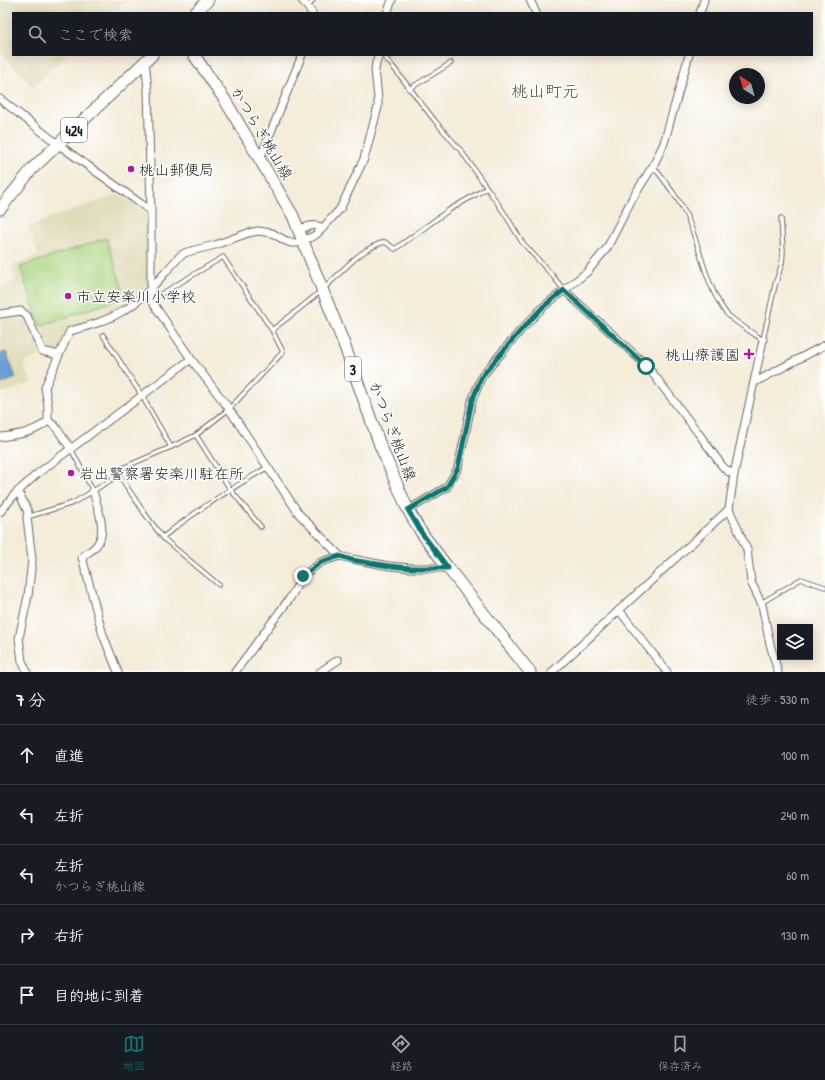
<!DOCTYPE html>
<html lang="ja">
<meta charset="utf-8">
<style>
body{margin:0;font-family:"Patrick Hand","Klee One",sans-serif;background:#242831;color:#f1f3f6}
.controls{position:absolute;right:12px;bottom:12px;display:grid;overflow:hidden;border-radius:0px;box-shadow:0 2px 10px #0003}
.controls button{width:36px;height:36px;display:grid;place-items:center;padding:0;border:0;border-bottom:1px solid #363941;background:#171b24;color:#f1f3f6;font:20px sans-serif}
.compass{position:absolute;left:729px;top:68px;width:36px;height:36px;border-radius:50%;background:#171b24;box-shadow:0 2px 10px #0003;rotate:323deg}
.stop{position:absolute;width:12px;height:12px;margin:-9px;border:3px solid #0f766e;border-radius:50%;background:#fff}
.stop.end{background:#0f766e;border-color:#fff;box-shadow:0 1px 4px #0008}
.list{margin:0;padding:0;list-style:none}
h2{display:flex;justify-content:space-between;align-items:center;height:52px;margin:0;padding:0 16px;font-size:17px}
h2 small{font-size:13px;font-weight:400;color:#9ea1a6}
.list li{display:grid;grid-template-columns:26px 1fr auto;gap:12px;align-items:center;box-sizing:border-box;height:60px;padding:0 16px;border-top:1px solid #363941}
.list b{display:block;font-size:15px;white-space:nowrap}
.list p{margin:0;font-size:13px;white-space:nowrap;color:#9ea1a6}
.list em{font-size:13px;font-style:normal;color:#9ea1a6}
.icon{flex:none;width:22px;height:22px;fill:none;stroke:currentColor;stroke-width:2;stroke-linecap:round;stroke-linejoin:round}
.map{position:relative;flex:none;width:825px;height:672px;overflow:hidden}
.search{position:absolute;background:#171b24;box-shadow:0 2px 10px #0003;left:12px;right:12px;top:12px;height:44px;display:flex;align-items:center;gap:10px;box-sizing:border-box;padding:0 14px;border-radius:0px;color:#9ea1a6;font-size:15px}
.sheet{height:352px;background:#171b24}
nav{display:flex;justify-content:space-around;align-items:center;box-sizing:border-box;height:56px;border-top:1px solid #363941;background:#171b24;font-size:11px;color:#9ea1a6}
nav a{display:grid;justify-items:center;gap:2px}
nav .on{color:#0f766e}
.map>svg:first-child{display:block}
</style>
<div class="map">
<svg width="825" height="672" viewBox="0 0 825 672">
<rect width="100%" height="100%" fill="#fff"/>
<filter id="ink" filterUnits="userSpaceOnUse"><feTurbulence type="fractalNoise" baseFrequency=".025" numOctaves="2"/><feDisplacementMap in="SourceGraphic" scale="8" xChannelSelector="R" yChannelSelector="G"/><feConvolveMatrix kernelMatrix="1 2 1 2 8 2 1 2 1" color-interpolation-filters="sRGB"/></filter>
<filter id="wash" filterUnits="userSpaceOnUse"><feTurbulence type="fractalNoise" baseFrequency=".012" numOctaves="4" result="noise"/><feDisplacementMap in="SourceGraphic" scale="16" xChannelSelector="R" yChannelSelector="G"/><feGaussianBlur stdDeviation="0.9" result="paint"/><feColorMatrix in="noise" values="0 0 0 0 0 0 0 0 0 0 0 0 0 0 0 0 0 1.4 0 .05"/><feComposite in="paint" operator="in"/></filter>
<g filter="url(#wash)">
<rect width="100%" height="100%" fill="#f5ecd9"/>
<g fill="#e1dcba">
<polygon points="0,0 128,0 114,13 13,13 13,55 67,55 33,87 0,51"/>
<polygon points="119,194 147,213 148,284 126,307 67,329 56,357 45,354 23,363 31,383 0,394 0,286 16,281 11,266 38,255 28,226"/>
</g>
<polygon fill="#abd681" stroke="#64794e" points="106,238 123,289 119,299 40,326 20,267"/>
<polygon fill="#699ed5" stroke="#425d78" points="6,352 16,378 0,384 0,354"/>
<g fill="none" stroke-linecap="round" stroke-linejoin="round">
<g stroke="#699ed5" stroke-width="2.5">
<polyline points="306,232 313,229"/>
<polyline points="288,235 296,235"/>
</g>
</g>
</g>
<g filter="url(#ink)">
<g fill="none" stroke-linecap="round" stroke-linejoin="round">
<defs>
<g id="service">
<polyline points="308,7 313,0"/>
<polyline points="382,55 390,63 435,121 462,152 505,214 522,242 552,275 564,290"/>
<polyline points="409,89 451,63"/>
<path d="M653,166C667,184 681,201 689,222C702,253 706,286 726,313C732,320 754,334 763,340L775,285L782,263L783,252L781,218"/>
<path d="M151,300L223,257L272,330C289,317 306,304 322,290C342,273 358,249 385,242L395,249L449,210L487,188"/>
<polyline points="103,335 142,396 171,447 196,435 229,409 283,352 272,330"/>
<polyline points="196,435 230,489 261,527"/>
<polyline points="71,449 93,491 119,475 145,514 164,539 219,585"/>
<polyline points="119,475 118,470 171,447"/>
<polyline points="27,517 73,503 93,491"/>
<path d="M163,537C197,510 230,489 268,467"/>
<polyline points="761,603 801,579 825,587"/>
</g>
<g id="minor">
<polyline points="302,0 312,13"/>
<polyline points="530,0 536,13"/>
<polyline points="387,13 392,0"/>
<polyline points="700,13 704,0"/>
<polyline points="145,61 148,89 151,211 151,300 191,359 227,406 299,514 340,556 352,559 389,566 411,568 448,568"/>
<polyline points="0,99 59,145 151,211"/>
<polyline points="260,159 302,55"/>
<path d="M299,229C308,227 314,223 323,228"/>
<polyline points="564,290 647,366 699,434 723,467 729,472 734,474"/>
<path d="M0,314L21,311L27,316L42,351L59,355L70,331C88,326 107,321 123,311C146,298 163,274 181,255L187,252L215,245L248,233L258,231L272,233L286,241L291,243H297L314,236L319,232L340,209L364,159L378,107V98L375,70L376,63L379,55"/>
<polyline points="763,340 734,474 729,509 747,550 751,582 762,605 770,644 778,672"/>
<polyline points="755,382 825,345"/>
<polyline points="48,421 55,426 71,449"/>
<path d="M0,437C17,435 34,433 48,421V406L45,387L59,355"/>
<polyline points="18,491 28,512 27,517 32,560 28,596 19,638 22,661 27,672"/>
<path d="M93,491C97,506 107,529 98,543C95,549 87,553 82,557L103,635L118,672"/>
<polyline points="408,510 447,487 458,468 472,401 482,376 521,330 543,307 587,272 607,248 632,199 653,166 664,143 689,55"/>
<polyline points="0,512 15,494 37,474 191,359"/>
<polyline points="619,610 667,672"/>
<polyline points="235,672 290,598 303,576 321,562 340,556"/>
<polyline points="320,672 338,660"/>
<polyline points="552,672 729,509"/>
</g>
<polyline id="primary" points="194,55 225,100 293,216 344,344 380,445 408,510 421,532 448,568 530,672"/>
<g id="trunk">
<polyline points="195,13 208,0"/>
<polyline points="0,209 32,169 152,55"/>
</g>
</defs>
<use href="#service" stroke="#68655e" stroke-width="5.5"/>
<use href="#minor" stroke="#68655e" stroke-width="9"/>
<use href="#primary" stroke="#68655e" stroke-width="13"/>
<use href="#trunk" stroke="#68655e" stroke-width="13"/>
<use href="#service" stroke="#fff" stroke-width="3.5"/>
<use href="#minor" stroke="#fff" stroke-width="7"/>
<use href="#primary" stroke="#fff" stroke-width="11"/>
<use href="#trunk" stroke="#fff" stroke-width="11"/>
</g>
</g>
<g fill="none" stroke-linecap="round" stroke-linejoin="round" filter="url(#ink)">
<polyline stroke="#0f766e" stroke-width="5" points="303,576 321,562 340,556 352,560 389,566 411,568 448,568 421,532 408,510 447,487 458,468 472,401 482,376 521,330 543,307 564,290 646,366"/>
</g>
<g fill="#b5179e" stroke="#fff" stroke-width="1.5">
<circle cx="131" cy="169" r="4"/>
<circle cx="68" cy="296" r="4"/>
<path d="M747 348h4v4h4v4h-4v4h-4v-4h-4v-4h4z"/>
<circle cx="71" cy="473" r="4"/>
</g>
<g text-anchor="middle" dominant-baseline="central" stroke-width="3" stroke-linejoin="round" paint-order="stroke">
<g fill="#fff" stroke="#606060" stroke-width="1">
<rect x="61" y="118" width="26" height="24" rx="3"/>
<rect x="345" y="357" width="16" height="24" rx="3"/>
</g>
<g font-size="14" font-weight="bold" fill="#1c1c1c">
<text x="74" y="130">424</text>
<text x="353" y="369">3</text>
</g>
<g font-size="15" fill="#1c1c1c" stroke="#fff">
<text transform="translate(262 133) rotate(59)">かつらぎ桃山線</text>
<text transform="translate(393 431) rotate(69)">かつらぎ桃山線</text>
</g>
<g font-size="15" fill="#1c1c1c" stroke="#fff" text-anchor="start">
<text x="139" y="169">桃山郵便局</text>
<text x="76" y="296">市立安楽川小学校</text>
<text x="740" y="354" text-anchor="end">桃山療護園</text>
<text x="79" y="473">岩出警察署安楽川駐在所</text>
</g>
<g font-size="17" fill="#584b3a" stroke="#fff">
<text x="545" y="90">桃山町元</text>
</g>
</g>
</svg>
<div class="controls">
<button><svg class="icon" aria-label="layers" viewBox="0 0 24 24"><path d="M12 4l9 5-9 5-9-5zM3 14l9 5 9-5"/></svg></button>
</div>
<svg class="compass" viewBox="-18 -18 36 36"><path d="M0-13l5 13h-10z" fill="#e53935"/><path d="M0 13l5-13h-10z" fill="#9ea1a6"/></svg>
<div class="stop" style="left:646px;top:366px"></div>
<div class="stop end" style="left:303px;top:576px"></div>
<div class="search"><svg class="icon" aria-label="search" viewBox="0 0 24 24"><circle cx="10" cy="10" r="6"/><path d="M15 15l6 6"/></svg>ここで検索</div>
</div>
<section class="sheet">
<h2>7 分<small>徒歩 · 530 m</small></h2>
<ul class="list">
<li><svg class="icon" aria-label="ahead" viewBox="0 0 24 24"><path d="M12 20V5M6 11l6-6 6 6"/></svg><div><b>直進</b></div><em>100 m</em></li>
<li><svg class="icon" aria-label="left" viewBox="0 0 24 24"><path d="M17 20v-9H6M10 6l-5 5 5 5"/></svg><div><b>左折</b></div><em>240 m</em></li>
<li><svg class="icon" aria-label="left" viewBox="0 0 24 24"><path d="M17 20v-9H6M10 6l-5 5 5 5"/></svg><div><b>左折</b><p>かつらぎ桃山線</p></div><em>60 m</em></li>
<li><svg class="icon" aria-label="right" viewBox="0 0 24 24"><path d="M7 20v-9h11M14 6l5 5-5 5"/></svg><div><b>右折</b></div><em>130 m</em></li>
<li><svg class="icon" aria-label="arrive" viewBox="0 0 24 24"><path d="M6 21V4h12l-3 4 3 4H6"/></svg><div><b>目的地に到着</b></div></li>
</ul>
</section>
<nav>
<a class="on"><svg class="icon" aria-label="map" viewBox="0 0 24 24"><path d="M3 6l6-2 6 2 6-2v14l-6 2-6-2-6 2zM9 4v14M15 6v14"/></svg>地図</a>
<a><svg class="icon" aria-label="directions" viewBox="0 0 24 24"><path d="M12 3l9 9-9 9-9-9zM9 14v-3h6M13 9l2 2-2 2"/></svg>経路</a>
<a><svg class="icon" aria-label="saved" viewBox="0 0 24 24"><path d="M7 4h10v16l-5-4-5 4z"/></svg>保存済み</a>
</nav>
